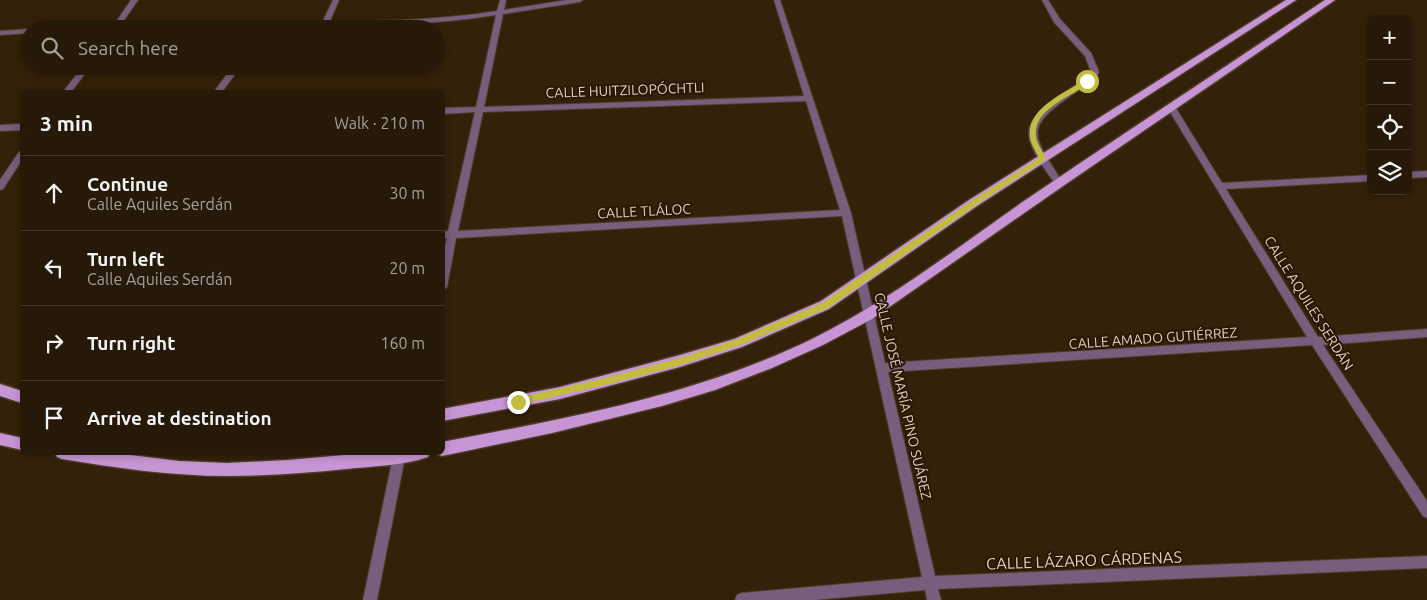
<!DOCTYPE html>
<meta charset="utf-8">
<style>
body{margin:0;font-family:Ubuntu,sans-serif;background:#2e2211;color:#f1f3f6}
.controls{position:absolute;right:15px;top:15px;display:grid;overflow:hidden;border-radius:8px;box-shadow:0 2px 8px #0003}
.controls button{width:45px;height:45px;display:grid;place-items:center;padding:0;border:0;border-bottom:1px solid #423828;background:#261907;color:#f1f3f6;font:25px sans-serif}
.stop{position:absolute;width:15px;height:15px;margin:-11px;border:4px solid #c2bd3f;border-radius:50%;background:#fff}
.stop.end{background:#c2bd3f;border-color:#fff;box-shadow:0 1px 5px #0008}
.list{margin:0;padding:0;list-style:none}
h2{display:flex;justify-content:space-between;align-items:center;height:65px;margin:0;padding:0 20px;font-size:21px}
h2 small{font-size:16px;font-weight:400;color:#a4a09b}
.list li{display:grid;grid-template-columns:32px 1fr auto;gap:15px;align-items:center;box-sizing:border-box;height:75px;padding:0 20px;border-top:1px solid #423828}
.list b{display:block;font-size:19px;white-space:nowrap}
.list p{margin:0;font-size:16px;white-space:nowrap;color:#a4a09b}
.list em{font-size:16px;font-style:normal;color:#a4a09b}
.icon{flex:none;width:28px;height:28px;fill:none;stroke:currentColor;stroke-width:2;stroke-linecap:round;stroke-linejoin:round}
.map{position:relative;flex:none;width:1427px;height:600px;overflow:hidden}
.search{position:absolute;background:#261907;box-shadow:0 2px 8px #0003;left:20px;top:20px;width:425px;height:55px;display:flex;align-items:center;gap:12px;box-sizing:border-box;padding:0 18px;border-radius:28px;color:#a4a09b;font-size:19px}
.panel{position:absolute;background:#261907;box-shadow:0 2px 8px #0003;left:20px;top:90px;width:425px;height:365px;border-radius:8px}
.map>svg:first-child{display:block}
</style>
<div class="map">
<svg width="1427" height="600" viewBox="0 0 1427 600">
<rect width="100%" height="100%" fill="#332109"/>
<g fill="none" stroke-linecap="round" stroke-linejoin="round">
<defs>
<g id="street">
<polygon points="131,0 138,0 118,29 112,29 112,27 52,29 55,27 116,22"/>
<path d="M333,0H339L330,21C385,21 442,20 497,11L500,0H506L504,10L567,0H583L580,2L503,14L484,107L804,96L774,0H780L851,213L885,363L1307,337L1167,107L1168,105H1174L1222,183L1371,175V181L1226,189L1318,337L1427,329V337L1323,345L1427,501V518L1423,516L1312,345L888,372L935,576L1427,556V568L938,589L941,600H927L925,590L814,600H735L737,595L742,593L922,577L842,216L456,238L447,287L442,291V259L447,238H442V232L448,231L475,112L442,114V108L476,107L496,15C430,26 361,25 294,26L283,29H269L294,22L323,21ZM806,101L840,210L458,231L483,112Z"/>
<path d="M1042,0H1048L1060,19L1091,53L1099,72C1094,82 1085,86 1076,92C1022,129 1032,133 1063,183L1059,186L1056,185C1047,172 1035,157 1030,141C1021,112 1068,92 1086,78L1091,72L1085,56L1054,22Z"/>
<polygon points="29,29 29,33 0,35 0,31"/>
<polygon points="83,66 91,66 71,92 63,92"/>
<polygon points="233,66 241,66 222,92 214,92"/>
<polygon points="22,124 22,130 0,131 0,125"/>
<polygon points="22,151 22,160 3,189 0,190 0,180 19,152"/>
<polygon points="1427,171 1427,177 1408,178 1408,172"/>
<polygon points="401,452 405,457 377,600 363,600 393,457 395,453"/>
</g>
<g id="primary">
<polygon points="1286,0 1296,0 977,206 829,309 742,347 680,367 560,399 442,421 442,409 560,387 680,355 734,339 821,301 969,200"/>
<path d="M1325,0H1335L1063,186L872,319L823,345L772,368L715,390L662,406L552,433L442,456L437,454L442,452V442C569,418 698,395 814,338C887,302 957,248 1024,201C1124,133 1225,67 1325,0Z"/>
<polygon points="0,384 22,391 22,403 0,396"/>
<polygon points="0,433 22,438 22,450 0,445"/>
<path d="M55,452H106L179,461L227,463L288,460L378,452H430L428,457C402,466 373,466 346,469C307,473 267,476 228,476C172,476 117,468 62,459L57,457Z"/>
</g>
</defs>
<use href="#street" stroke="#4e3d27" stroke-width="2"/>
<use href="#primary" stroke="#4e3d27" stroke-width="3"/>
<use href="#street" fill="#765e7c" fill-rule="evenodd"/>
<use href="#primary" fill="#c795d5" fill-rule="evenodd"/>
</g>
<path fill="#c2bd3f" d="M1085,80L1091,81C1073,97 1032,108 1036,137C1037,144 1043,152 1046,159L1045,160L976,205L828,308L740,345L680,365L613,383L518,405L515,404L513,402L518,398L613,376L680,358L735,340L822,303L970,202L1039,158C1036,151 1030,143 1030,136C1027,108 1065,93 1085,80Z"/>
<g text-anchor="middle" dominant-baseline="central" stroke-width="4" stroke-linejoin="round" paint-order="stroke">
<g font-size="14" fill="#ded2c4" stroke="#291701">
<text transform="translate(625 90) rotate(-2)">CALLE HUITZILOPÓCHTLI</text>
<text transform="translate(644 211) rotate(-3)">CALLE TLÁLOC</text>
<text transform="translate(1309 303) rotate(58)">CALLE AQUILES SERDÁN</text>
<text transform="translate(1153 338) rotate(-4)">CALLE AMADO GUTIÉRREZ</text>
<text transform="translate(903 396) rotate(77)">CALLE JOSÉ MARÍA PINO SUÁREZ</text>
</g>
<g font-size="16" fill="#ded2c4" stroke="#291701">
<text transform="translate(1084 560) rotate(-2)">CALLE LÁZARO CÁRDENAS</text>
</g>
</g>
</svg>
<div class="controls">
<button>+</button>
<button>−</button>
<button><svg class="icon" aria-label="locate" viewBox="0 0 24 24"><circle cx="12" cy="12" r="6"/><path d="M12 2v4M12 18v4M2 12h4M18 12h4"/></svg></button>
<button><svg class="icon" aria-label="layers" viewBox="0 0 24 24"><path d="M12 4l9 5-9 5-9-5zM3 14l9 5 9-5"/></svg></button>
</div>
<div class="stop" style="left:1087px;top:81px"></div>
<div class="stop end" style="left:518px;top:402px"></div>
<div class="search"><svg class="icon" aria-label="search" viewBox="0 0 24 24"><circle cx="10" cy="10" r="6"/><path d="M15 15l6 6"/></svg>Search here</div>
<section class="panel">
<h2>3 min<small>Walk · 210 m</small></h2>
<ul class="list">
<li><svg class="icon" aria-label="ahead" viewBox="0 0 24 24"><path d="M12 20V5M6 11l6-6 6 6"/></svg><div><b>Continue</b><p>Calle Aquiles Serdán</p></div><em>30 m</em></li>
<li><svg class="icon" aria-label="left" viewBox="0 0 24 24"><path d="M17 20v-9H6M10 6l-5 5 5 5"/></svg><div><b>Turn left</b><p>Calle Aquiles Serdán</p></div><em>20 m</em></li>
<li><svg class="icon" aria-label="right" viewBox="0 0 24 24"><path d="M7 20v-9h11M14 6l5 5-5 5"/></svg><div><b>Turn right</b></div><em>160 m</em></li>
<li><svg class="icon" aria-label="arrive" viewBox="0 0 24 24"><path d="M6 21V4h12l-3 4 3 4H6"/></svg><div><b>Arrive at destination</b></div></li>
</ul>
</section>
</div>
